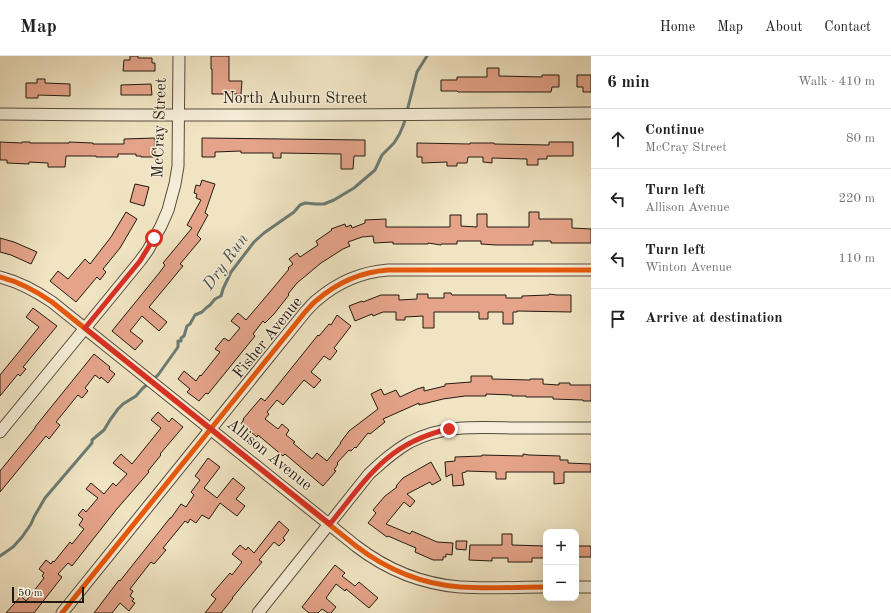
<!DOCTYPE html>
<meta charset="utf-8">
<style>
body{margin:0;font-family:"Old Standard TT",serif;background:#f6f6f6;color:#222}
.controls{position:absolute;right:12px;bottom:12px;display:grid;overflow:hidden;border-radius:8px;box-shadow:0 4px 16px #0002}
.controls button{width:36px;height:36px;display:grid;place-items:center;padding:0;border:0;border-bottom:1px solid #e0e0e0;background:#fff;color:#222;font:20px sans-serif}
.scale{position:absolute;left:12px;bottom:10px;width:72px;box-sizing:border-box;padding-left:4px;border:2px solid #221a11;border-top:0;font-size:11px;line-height:14px;white-space:nowrap;color:#221a11;-webkit-text-stroke:3px #f5edd7;paint-order:stroke}
.stop{position:absolute;width:12px;height:12px;margin:-9px;border:3px solid #d93025;border-radius:50%;background:#fff}
.stop.end{background:#d93025;border-color:#fff;box-shadow:0 1px 4px #0008}
.list{margin:0;padding:0;list-style:none}
h2{display:flex;justify-content:space-between;align-items:center;height:52px;margin:0;padding:0 16px;font-size:17px}
h2 small{font-size:13px;font-weight:400;color:#767676}
.list li{display:grid;grid-template-columns:26px 1fr auto;gap:12px;align-items:center;box-sizing:border-box;height:60px;padding:0 16px;border-top:1px solid #e0e0e0}
.list b{display:block;font-size:15px;white-space:nowrap}
.list p{margin:0;font-size:13px;white-space:nowrap;color:#767676}
.list em{font-size:13px;font-style:normal;color:#767676}
.icon{flex:none;width:22px;height:22px;fill:none;stroke:currentColor;stroke-width:2;stroke-linecap:round;stroke-linejoin:round}
.map{position:relative;flex:none;width:591px;height:557px;overflow:hidden}
header{display:flex;align-items:center;gap:24px;box-sizing:border-box;height:56px;padding:0 20px;background:#fff;border-bottom:1px solid #e0e0e0}
header strong{font-size:19px}
nav{display:flex;gap:22px;margin-inline-start:auto;font-size:14px}
main{display:flex}
aside{flex:1;background:#fff}
.map>svg:first-child{display:block}
</style>
<header>
<strong>Map</strong>
<nav><a>Home</a><a>Map</a><a>About</a><a>Contact</a></nav>
</header>
<main>
<div class="map">
<svg width="591" height="557" viewBox="0 0 591 557">
<rect width="100%" height="100%" fill="#f0e4c2"/>
<filter id="stains"><feTurbulence type="fractalNoise" baseFrequency=".005" numOctaves="4"/><feColorMatrix values="0 0 0 0 .2 0 0 0 0 .09 0 0 0 0 .02 0 0 0 .5 -.17"/></filter>
<radialGradient id="worn" r=".72"><stop offset=".6" stop-color="#630" stop-opacity="0"/><stop offset="1" stop-color="#630" stop-opacity=".3"/></radialGradient>
<g fill="none" stroke-linecap="round" stroke-linejoin="round">
<g stroke="#6b7c75" stroke-width="3">
<polyline points="407,55 417,16 427,0"/>
<polyline points="0,500 13,491 22,481 31,468 34,461 45,442 92,387 92,384 104,374 110,364 118,353 123,348 136,340 143,332 158,319 178,291 178,285 181,285 181,282 184,280 187,270 190,268 195,259 202,256 206,252 210,249 215,243 221,240 223,233 231,216 254,186 264,177 294,156 300,149 305,147 316,148 324,148 334,144 354,132 375,114 382,99 394,87 399,79 403,70 406,61"/>
</g>
</g>
<g fill="#e5a48a" stroke="#221a11">
<polygon points="130,0 138,0 138,2 152,2 152,7 155,7 155,15 123,15 124,4 130,4"/>
<polygon points="211,0 229,0 229,25 242,25 241,38 212,38 212,13 211,13"/>
<polygon points="487,12 499,12 499,20 542,21 542,19 559,19 559,31 552,31 551,36 458,36 457,35 441,35 441,24 457,24 457,21 487,21"/>
<polygon points="577,19 591,19 591,36 583,36 583,31 577,31"/>
<polygon points="37,23 45,23 45,27 70,28 70,40 38,39 38,42 26,42 26,27 37,27"/>
<polygon points="151,28 152,39 121,39 121,29"/>
<polygon points="155,82 155,101 141,101 141,100 136,100 136,98 118,98 118,101 96,101 96,100 66,100 66,101 65,111 48,111 48,107 29,106 29,108 7,107 7,104 0,104 0,86 22,87 22,86 30,86 30,87 69,87 69,86 93,87 93,88 124,88 124,83"/>
<polygon points="202,82 365,84 365,100 354,100 353,113 341,113 341,98 281,97 281,102 273,102 273,97 241,97 241,95 215,96 215,101 202,101"/>
<polygon points="549,86 573,86 573,100 547,100 547,103 538,103 538,109 527,109 527,103 492,102 492,107 483,106 483,101 468,101 467,107 457,107 457,110 447,110 447,106 422,107 422,101 417,101 417,87 470,88 470,87 494,87 494,88 549,89"/>
<polygon points="202,124 215,128 205,157 208,159 197,179 201,183 180,208 183,210 149,251 167,266 159,275 142,260 130,275 143,285 135,294 112,275 160,216 165,209 163,207 192,172 187,169 201,144 196,142 197,138 194,137 196,129 200,130"/>
<polygon points="135,128 149,131 144,150 130,146"/>
<polygon points="126,156 137,163 120,192 103,213 106,216 100,224 97,221 76,246 50,225 58,215 68,223 85,203 90,208 111,181"/>
<polygon points="529,156 539,156 539,163 572,163 572,172 591,173 591,187 551,187 551,185 533,185 533,189 496,189 481,188 481,185 457,185 457,188 441,188 441,189 428,187 428,188 393,188 393,186 374,187 373,180 362,181 348,186 350,190 343,193 321,207 297,227 288,238 289,239 274,258 265,267 263,265 253,278 255,280 208,338 206,337 199,345 187,336 190,333 178,323 184,315 196,325 200,319 201,320 220,296 215,293 224,282 229,285 240,272 231,265 238,257 246,264 269,237 289,213 288,212 293,208 289,203 297,197 300,201 318,189 316,185 332,174 331,173 345,168 346,171 351,169 352,172 365,167 365,164 386,163 386,171 450,171 450,159 461,159 461,170 477,171 477,158 487,158 487,171 529,171"/>
<polygon points="0,182 14,186 37,196 31,208 11,199 0,196"/>
<polygon points="444,237 451,237 452,239 506,239 506,242 522,242 522,240 549,239 549,238 557,239 571,239 571,256 517,255 517,256 513,256 513,268 503,268 503,256 488,256 488,263 479,263 479,256 434,256 434,272 423,272 423,260 405,261 405,264 396,264 396,256 383,256 373,260 372,258 355,265 349,250 362,245 363,246 381,239 399,239 399,244 417,243 417,238 428,238 428,242 444,242"/>
<polygon points="33,252 57,270 23,311 26,313 20,320 18,318 0,340 0,319 39,271 26,261"/>
<polygon points="337,259 351,270 334,292 337,295 330,304 324,300 311,316 321,324 314,332 304,324 283,349 277,344 267,356 269,358 265,363 278,373 282,368 289,374 286,379 295,386 293,387 312,403 317,397 327,405 341,387 340,387 349,375 378,353 371,338 381,333 384,339 396,334 400,341 417,333 424,331 424,335 445,330 445,328 471,326 471,320 492,320 492,323 530,324 530,323 543,323 543,328 559,329 559,327 570,327 570,329 591,329 591,345 583,345 583,344 553,343 553,341 526,341 526,340 512,340 512,339 486,338 486,340 465,340 443,343 419,349 419,347 383,363 385,366 370,378 368,377 356,392 355,391 351,395 349,394 337,407 338,408 334,414 336,415 323,430 285,398 283,400 258,379 257,381 241,368 244,363 243,363 261,342 265,345 318,279 319,280 329,268 331,269"/>
<polygon points="94,298 110,311 109,313 115,318 108,327 101,321 100,323 95,319 85,332 88,335 82,342 78,339 77,340 56,366 60,369 49,383 46,380 0,436 0,415 35,372 35,371"/>
<polygon points="158,356 169,366 172,362 183,371 160,398 161,399 148,415 149,416 116,454 72,510 68,507 58,518 62,521 34,557 6,557 21,540 26,545 44,522 42,520 44,517 39,513 46,504 51,508 53,505 54,506 70,486 72,488 84,473 79,469 83,463 78,459 83,453 86,456 98,442 86,433 91,427 104,438 113,427 116,430 127,418 113,407 121,398 132,408 161,372 151,364"/>
<polygon points="523,398 529,399 560,400 560,404 568,404 568,407 591,408 591,416 564,416 564,427 554,428 554,416 506,416 506,423 496,423 496,416 466,415 466,416 462,417 464,429 453,430 452,418 446,421 445,406 455,405 455,401 482,400 482,399 523,400"/>
<polygon points="208,402 220,411 204,432 217,442 233,422 245,432 236,443 245,450 237,460 220,447 209,463 202,459 196,467 190,463 188,467 185,465 163,492 166,494 154,508 151,506 130,533 133,535 130,540 134,543 132,545 135,547 129,555 120,547 112,557 94,557 119,524 120,525 170,462 171,462 181,448 186,451 194,439 191,436 200,424 195,420"/>
<polygon points="431,406 441,424 432,429 430,426 407,438 415,445 410,451 404,446 386,468 410,478 412,475 437,486 453,487 452,499 446,498 446,501 443,501 443,504 433,504 415,496 416,492 388,480 387,481 368,467 376,457 373,454 385,440 397,431 396,430 403,422"/>
<polygon points="279,465 289,474 283,482 285,484 279,490 274,486 259,504 262,506 232,542 233,542 221,557 205,557 216,543 211,539 230,517 232,519 242,506 232,498 240,489 246,494 248,491 254,497"/>
<polygon points="502,478 512,478 512,489 545,490 545,502 532,502 532,506 508,506 508,502 492,502 492,505 469,504 470,489 502,489"/>
<polygon points="456,485 467,485 466,494 456,493"/>
<rect x="576" y="490" width="15" height="11"/>
<polygon points="335,509 345,517 342,520 355,530 359,526 378,542 369,552 346,533 345,535 336,528 326,542 336,551 331,557 328,557 322,553 318,557 309,557 302,551"/>
</g>
<g fill="none" stroke-linecap="round" stroke-linejoin="round">
<defs>
<g id="minor">
<path d="M0,58C197,60 394,59 591,57"/>
<path d="M0,221C19,226 36,235 52,246L356,490C386,513 422,528 460,531C489,533 518,531 546,531"/>
<polyline points="0,376 140,205 148,194 161,170 168,154 175,128 178,110 179,0"/>
<polyline points="576,531 591,531"/>
<path d="M62,557L306,255C310,251 313,247 317,244C338,226 361,216 388,214H591"/>
<path d="M258,557L369,418C382,406 394,395 410,386C443,369 476,371 512,372C538,372 565,372 591,372"/>
</g>
</defs>
<use href="#minor" stroke="#564c3d" stroke-width="13"/>
<use href="#minor" stroke="#f5edd7" stroke-width="11"/>
<defs>
<g id="cycleway">
<path d="M0,221C19,226 36,235 52,246L356,490C386,513 422,528 460,531C489,533 518,531 546,531"/>
<path d="M62,557L306,255C310,251 313,247 317,244C338,226 361,216 388,214H591"/>
</g>
</defs>
<use href="#cycleway" stroke="#f5edd7" stroke-width="8"/>
<use href="#cycleway" stroke="#e8590c" stroke-width="5"/>
</g>
<g fill="none" stroke-linecap="round" stroke-linejoin="round">
<path stroke="#d93025" stroke-width="5" d="M154,182L140,205L85,272L330,468C367,422 387,387 449,373"/>
</g>
<g text-anchor="middle" dominant-baseline="central" stroke-width="3" stroke-linejoin="round" paint-order="stroke">
<g font-size="16" fill="#221a11" stroke="#f5edd7">
<text x="295" y="43">North Auburn Street</text>
<text transform="translate(160 72) rotate(-88)">McCray Street</text>
<text transform="translate(268 282) rotate(-51)">Fisher Avenue</text>
<text transform="translate(269 399) rotate(39)">Allison Avenue</text>
</g>
<g font-size="17" font-style="italic" fill="#4c534b" stroke="#f5edd7">
<text transform="translate(226 206) rotate(-54)">Dry Run</text>
</g>
</g>
<rect width="100%" height="100%" filter="url(#stains)"/>
<rect width="100%" height="100%" fill="url(#worn)"/>
</svg>
<div class="controls">
<button>+</button>
<button>−</button>
</div>
<div class="scale">50 m</div>
<div class="stop" style="left:154px;top:182px"></div>
<div class="stop end" style="left:449px;top:373px"></div>
</div>
<aside>
<h2>6 min<small>Walk · 410 m</small></h2>
<ul class="list">
<li><svg class="icon" aria-label="ahead" viewBox="0 0 24 24"><path d="M12 20V5M6 11l6-6 6 6"/></svg><div><b>Continue</b><p>McCray Street</p></div><em>80 m</em></li>
<li><svg class="icon" aria-label="left" viewBox="0 0 24 24"><path d="M17 20v-9H6M10 6l-5 5 5 5"/></svg><div><b>Turn left</b><p>Allison Avenue</p></div><em>220 m</em></li>
<li><svg class="icon" aria-label="left" viewBox="0 0 24 24"><path d="M17 20v-9H6M10 6l-5 5 5 5"/></svg><div><b>Turn left</b><p>Winton Avenue</p></div><em>110 m</em></li>
<li><svg class="icon" aria-label="arrive" viewBox="0 0 24 24"><path d="M6 21V4h12l-3 4 3 4H6"/></svg><div><b>Arrive at destination</b></div></li>
</ul>
</aside>
</main>
